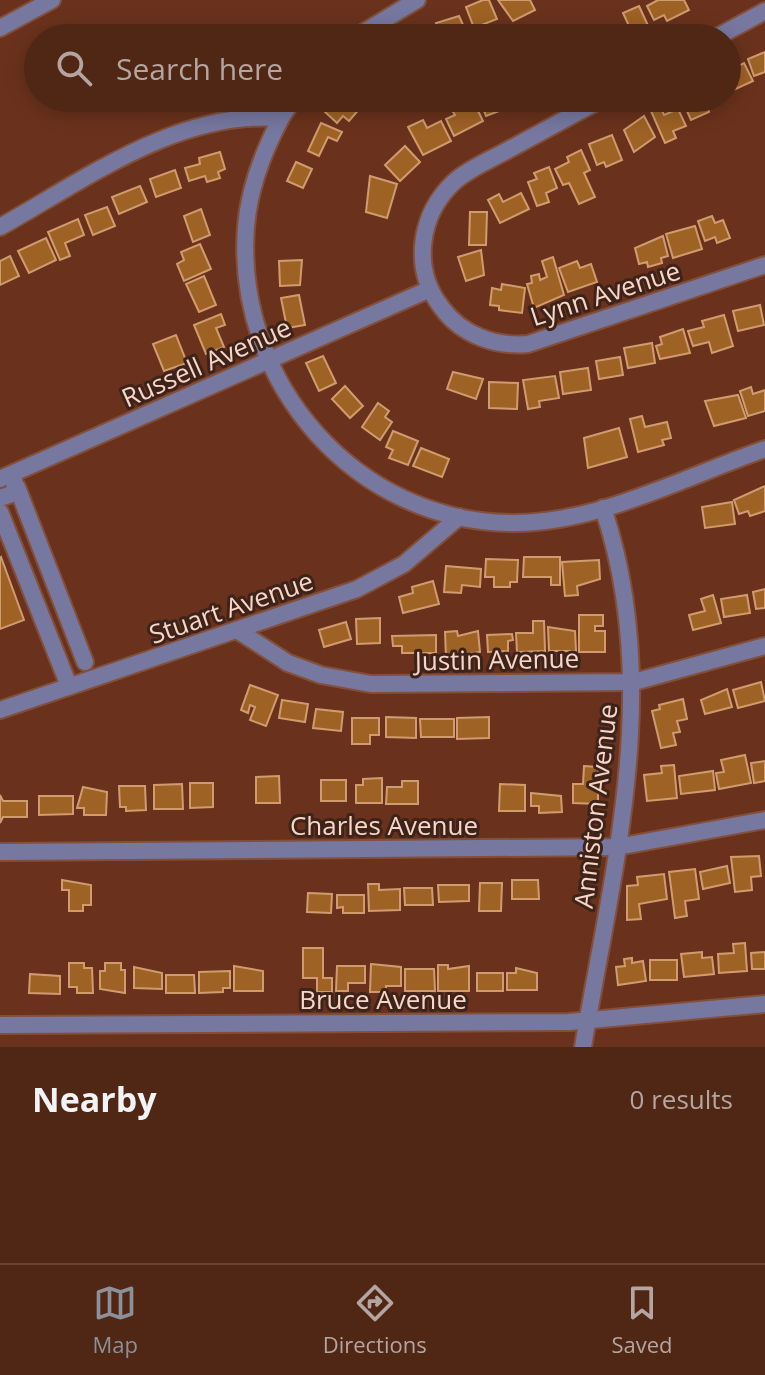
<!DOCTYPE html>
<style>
body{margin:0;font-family:"Open Sans",sans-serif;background:#562e1e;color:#f1f3f6}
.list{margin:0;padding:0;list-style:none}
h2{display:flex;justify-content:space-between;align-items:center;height:104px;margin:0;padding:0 32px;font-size:34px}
h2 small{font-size:26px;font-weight:400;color:#b4a5a0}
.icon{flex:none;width:44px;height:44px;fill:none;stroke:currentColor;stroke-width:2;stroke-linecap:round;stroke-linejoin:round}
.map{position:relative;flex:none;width:765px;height:1047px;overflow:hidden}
.search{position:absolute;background:#502615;box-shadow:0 4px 20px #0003;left:24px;right:24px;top:24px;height:88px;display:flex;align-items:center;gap:20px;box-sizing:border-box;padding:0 28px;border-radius:44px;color:#b4a5a0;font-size:30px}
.sheet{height:216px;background:#502615}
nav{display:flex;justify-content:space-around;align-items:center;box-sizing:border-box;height:112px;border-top:2px solid #674334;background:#502615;font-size:22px;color:#b4a5a0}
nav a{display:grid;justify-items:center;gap:4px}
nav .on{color:#8c9099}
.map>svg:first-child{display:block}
</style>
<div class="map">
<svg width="765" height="1047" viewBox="0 0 765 1047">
<rect width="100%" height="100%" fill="#6a321c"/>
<g fill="#9f6225" stroke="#d09c6f" stroke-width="2">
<polygon points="483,0 489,0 497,19 474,28 466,7"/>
<polygon points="498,0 530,0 535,10 513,21"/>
<polygon points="658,0 684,0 689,10 667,21 664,15 654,20 647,6"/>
<polygon points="639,6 651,32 638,38 620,38 618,34 630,28 623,13"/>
<polygon points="459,16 469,38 443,38 436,23"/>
<polygon points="430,27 434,38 407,38 406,36"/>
<polygon points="765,52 765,72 754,76 748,59"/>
<polygon points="744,63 753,81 727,93 727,72"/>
<polygon points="337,98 349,98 360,108 349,121 343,116 337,123 324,111"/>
<polygon points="479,98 516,98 518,104 486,116"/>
<polygon points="681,98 712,98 715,104 708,108 709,112 691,120"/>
<polygon points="463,100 465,104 473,100 483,121 454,136 446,119 455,115 450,107"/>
<polygon points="661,107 664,115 678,109 686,126 673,131 676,138 665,143 651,111"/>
<polygon points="644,116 655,137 634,152 624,130"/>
<polygon points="423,120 427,128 441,121 451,141 423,155 408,127"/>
<polygon points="321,123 342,132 337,141 328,137 319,156 308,151"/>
<polygon points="612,135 622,160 606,167 604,162 597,165 589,144"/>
<polygon points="405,146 420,162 400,181 385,165"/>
<polygon points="581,150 590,170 584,173 595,197 579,204 569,183 563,185 555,169 569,162 567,157"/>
<polygon points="220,152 225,169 218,172 220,178 207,182 205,176 189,181 185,168 200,164 199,158"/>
<polygon points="296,162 312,169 303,188 287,181"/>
<polygon points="549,167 557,188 546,193 549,202 537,206 528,182 537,179 534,173"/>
<polygon points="175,170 181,188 156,197 150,179"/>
<polygon points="370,176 397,184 387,218 366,212"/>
<polygon points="140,186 147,202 119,214 112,197"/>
<polygon points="521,193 529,209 500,223 488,200 499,194 503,202"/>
<polygon points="107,207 115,226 93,235 85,215"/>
<polygon points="201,209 210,235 193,242 184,216"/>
<polygon points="470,212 487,212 486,245 469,245"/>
<polygon points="712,216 715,223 723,220 730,238 717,243 715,237 705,241 698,221"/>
<polygon points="78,219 84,235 65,243 70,256 60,260 48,232"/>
<polygon points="695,226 702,249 673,258 666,234"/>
<polygon points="663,236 668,256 661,258 662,263 648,267 647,262 639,264 635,248"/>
<polygon points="46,238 56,260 29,273 18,251"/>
<polygon points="200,244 211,269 184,281 177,264 184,260 181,252"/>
<polygon points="481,250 484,275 466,281 458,257"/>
<polygon points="10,256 19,276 0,285 0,261"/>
<polygon points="553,257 564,295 534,308 527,284 532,283 531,276 539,274 540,280 547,277 542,261"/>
<polygon points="302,260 300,285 280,286 279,261"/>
<polygon points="577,261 580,268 591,264 597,282 568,292 559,268"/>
<polygon points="204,276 216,305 199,312 186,284"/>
<polygon points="502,284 525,288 522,313 499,310 499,306 490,305 492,288 501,290"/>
<polygon points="299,295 305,325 287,328 281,298"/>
<polygon points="760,305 764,325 738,331 733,311"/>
<polygon points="221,314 225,325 216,328 224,347 206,354 194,325"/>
<polygon points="724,315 733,346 712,353 709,342 693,346 688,331 704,327 702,321"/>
<polygon points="683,329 690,353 660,359 656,346 662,344 660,337"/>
<polygon points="176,335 187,363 164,371 153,344"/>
<polygon points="652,343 655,363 628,368 624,348"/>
<polygon points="323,356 336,383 319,391 306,363"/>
<polygon points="620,357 623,375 599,379 596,361"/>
<polygon points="588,368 591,390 563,394 560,372"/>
<polygon points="453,372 483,379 476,399 447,389"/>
<polygon points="555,376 559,398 539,401 540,407 528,409 523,380"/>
<polygon points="489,382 518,383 517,409 489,408"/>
<polygon points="345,386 363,406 350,418 332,399"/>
<polygon points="751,387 753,394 765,390 765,411 748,416 740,391"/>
<polygon points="738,395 746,418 714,426 705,401"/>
<polygon points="378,403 389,411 385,417 392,422 380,440 362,427"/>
<polygon points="642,416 645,427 667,422 671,438 662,440 664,445 638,452 630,419"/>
<polygon points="619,428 627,457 588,468 584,438"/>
<polygon points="393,431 418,441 408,465 389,458 393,450 386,447"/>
<polygon points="421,448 449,459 442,477 413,466"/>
<polygon points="765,486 765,511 750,516 748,511 739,514 734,500"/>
<polygon points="732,502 735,524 705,528 702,507"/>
<polygon points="1,557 24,620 0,629 0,558"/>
<polygon points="524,557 560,557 560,585 551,585 551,577 523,577"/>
<polygon points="486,559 518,560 517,582 510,582 510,587 494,587 494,577 485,577"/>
<polygon points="599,560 600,579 577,586 578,595 565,596 562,562"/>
<polygon points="446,566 481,569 480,587 462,585 461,593 444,592"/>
<polygon points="433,581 439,604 403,613 399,597 413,593 412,587"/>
<polygon points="765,589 765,608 756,609 753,592"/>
<polygon points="713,595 721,623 693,630 689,615 705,611 701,599"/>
<polygon points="747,595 750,613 724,617 721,599"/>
<polygon points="579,615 603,615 603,626 595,626 595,631 605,631 605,652 579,652"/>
<polygon points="380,618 380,643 357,644 356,619"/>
<polygon points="533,621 544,621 545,651 517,652 516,633 533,633"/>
<polygon points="346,622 351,639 324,647 319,630"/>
<polygon points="548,627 575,631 576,651 549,651"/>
<polygon points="457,631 458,636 478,631 480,652 446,657 445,632"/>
<polygon points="512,634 513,640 508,641 508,651 488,652 487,635"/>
<polygon points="436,635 436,653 402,653 402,646 393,646 392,636"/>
<polygon points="761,682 765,701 738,708 733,690"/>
<polygon points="250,685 278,695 266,726 250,720 255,707 250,705 248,713 241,710"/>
<polygon points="727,689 732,707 705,714 701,700"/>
<polygon points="683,699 687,719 677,721 680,732 673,733 676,745 661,748 652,711 660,709 659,705"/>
<polygon points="282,700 308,704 305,722 279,718"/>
<polygon points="316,709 343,712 341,731 313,728"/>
<polygon points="386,717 416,718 416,738 386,737"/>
<polygon points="489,717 489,738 457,739 457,718"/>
<polygon points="352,718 379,718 379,735 370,735 370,744 352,744"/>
<polygon points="420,719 454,719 454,737 421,737"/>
<polygon points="745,755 751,783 719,789 716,773 724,772 721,760"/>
<polygon points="765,761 765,781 754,783 751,763"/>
<polygon points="674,765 677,798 647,801 644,775 662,773 661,766"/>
<polygon points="584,766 598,767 598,804 573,803 573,784 583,784"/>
<polygon points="713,771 715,790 681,794 679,776"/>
<polygon points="279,776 280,803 256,803 256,777"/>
<polygon points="382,778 382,803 356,803 356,785 363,785 363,779"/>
<rect x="321" y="780" width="25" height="21"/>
<polygon points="402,781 418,781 418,804 386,804 387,787 402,787"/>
<polygon points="190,783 213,783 213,807 190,808"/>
<polygon points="182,784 183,809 154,809 154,785"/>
<polygon points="500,784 525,785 525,811 499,811"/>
<polygon points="119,786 145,786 146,810 126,811 126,807 120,807"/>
<polygon points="83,787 107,792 106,815 84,815 84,808 77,808"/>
<polygon points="531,793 561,796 562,812 539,813 539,806 531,806"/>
<polygon points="0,795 3,801 27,801 27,817 3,817 0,823"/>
<polygon points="39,796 73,796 73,814 39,815"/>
<polygon points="759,856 761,876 751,877 752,890 735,892 731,857"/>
<polygon points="727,866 730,883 703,889 700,872"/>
<polygon points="695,869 699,899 685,901 687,916 675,918 669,872"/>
<polygon points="664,874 667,899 639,904 641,919 627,920 627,886 638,885 637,877"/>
<polygon points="62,880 91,885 91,905 83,905 83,911 69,911 69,890 62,890"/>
<polygon points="512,880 538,880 539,899 512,899"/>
<polygon points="480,883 502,883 501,911 479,911"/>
<polygon points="368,884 379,884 379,890 400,889 400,910 369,911"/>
<polygon points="438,885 469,885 469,901 439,902"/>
<polygon points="404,888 432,888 433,905 405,905"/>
<polygon points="308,893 332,894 331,913 307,912"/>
<polygon points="337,895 364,895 364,913 343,913 343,907 337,908"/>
<polygon points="745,943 747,971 719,973 718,954 734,953 733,944"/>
<polygon points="303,948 323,948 323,978 332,978 332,992 317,992 317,978 303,978"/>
<polygon points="702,952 702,958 712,957 714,974 684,977 681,954"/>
<polygon points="765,952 765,969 752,969 751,953"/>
<polygon points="632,958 632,963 643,961 646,981 618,985 616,967 625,966 624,959"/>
<rect x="650" y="960" width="27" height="20"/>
<polygon points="69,963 84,963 84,968 92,968 93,993 77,993 77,987 69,987"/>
<polygon points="105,963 121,963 121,970 125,970 125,993 100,989 100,971 105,971"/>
<polygon points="371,964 401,967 401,986 386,986 386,992 370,992"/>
<polygon points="438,965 448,965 448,969 469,966 469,991 438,991"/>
<polygon points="234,966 263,971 263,991 234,991"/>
<polygon points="337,966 365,966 365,983 348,983 348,991 336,991"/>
<polygon points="134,967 162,973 162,989 134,988"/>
<polygon points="516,968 537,973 537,990 507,990 507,973 516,973"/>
<polygon points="405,969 434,969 435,991 405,991"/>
<polygon points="230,971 230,988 223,988 223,992 199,993 199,972"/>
<rect x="477" y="973" width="26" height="18"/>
<polygon points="30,974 60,976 60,994 29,993"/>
<polygon points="166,975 194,975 195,993 166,993"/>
</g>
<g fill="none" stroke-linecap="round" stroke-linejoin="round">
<defs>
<g id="minor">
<polyline points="0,28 52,0"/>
<polyline points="354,38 417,0"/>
<polyline points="715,38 765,11"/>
<path d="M604,98C572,115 540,133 508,150C490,160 470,168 455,181C419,214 411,269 442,308C462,335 495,347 528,344L765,265"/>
<path d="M281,118C263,152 249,188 246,227C234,383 357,524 515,523C598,523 687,476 765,449"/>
<path d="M0,227C86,179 178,110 281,118L294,98"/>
<polyline points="0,479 430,289"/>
<polyline points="17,487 85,662"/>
<polyline points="0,498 15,493 14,479"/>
<polyline points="0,512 69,686"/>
<polyline points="237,630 288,663 321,675 371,684 634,682 765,646"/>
<polyline points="0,710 357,589 404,564 459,517"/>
<polyline points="0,852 617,847 765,820"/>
<polyline points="0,1025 569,1022 765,1004"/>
<path d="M583,1047C613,868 663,686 603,508"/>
</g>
</defs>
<use href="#minor" stroke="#834f3b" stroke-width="20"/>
<use href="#minor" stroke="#7678a0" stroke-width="16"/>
</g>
<g text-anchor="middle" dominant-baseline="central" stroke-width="6" stroke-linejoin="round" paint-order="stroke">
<g font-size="26" fill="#f7d5c7" stroke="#3d2319">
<text transform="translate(605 293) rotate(-18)">Lynn Avenue</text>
<text transform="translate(206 362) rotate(-24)">Russell Avenue</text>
<text transform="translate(231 607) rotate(-19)">Stuart Avenue</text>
<text transform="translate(497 659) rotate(-1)">Justin Avenue</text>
<text transform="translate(595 806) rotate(-83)">Anniston Avenue</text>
<text x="384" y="825">Charles Avenue</text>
<text x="383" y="999">Bruce Avenue</text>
</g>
</g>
</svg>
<div class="search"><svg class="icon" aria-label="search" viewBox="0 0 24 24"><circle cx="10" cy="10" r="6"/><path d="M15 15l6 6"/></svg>Search here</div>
</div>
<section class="sheet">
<h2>Nearby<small>0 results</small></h2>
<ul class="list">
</ul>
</section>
<nav>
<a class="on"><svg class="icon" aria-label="map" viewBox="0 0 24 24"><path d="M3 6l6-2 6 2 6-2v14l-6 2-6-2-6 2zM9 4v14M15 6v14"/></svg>Map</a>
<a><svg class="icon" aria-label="directions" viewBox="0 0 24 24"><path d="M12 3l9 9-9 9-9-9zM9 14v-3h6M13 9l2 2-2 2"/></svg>Directions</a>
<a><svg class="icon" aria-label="saved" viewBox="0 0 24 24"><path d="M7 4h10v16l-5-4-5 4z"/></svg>Saved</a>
</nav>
